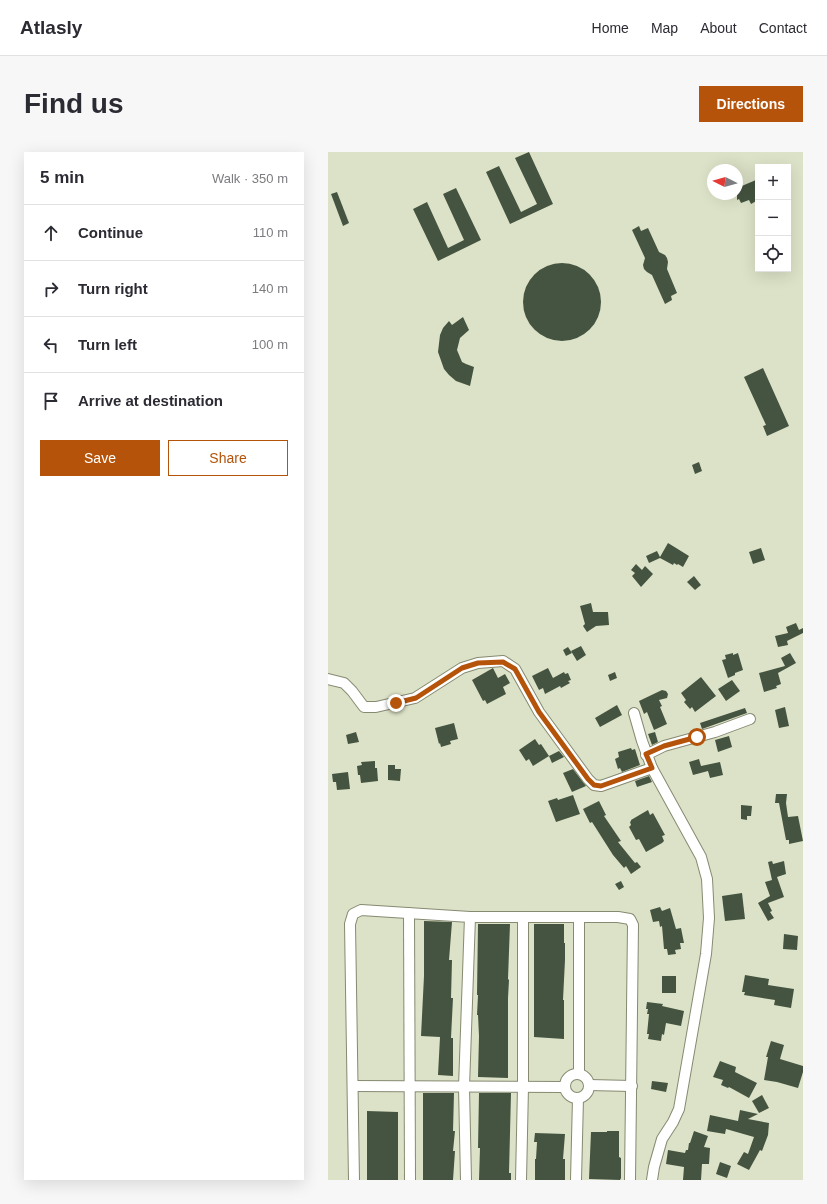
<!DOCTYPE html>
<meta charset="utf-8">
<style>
body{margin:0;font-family:Helvetica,sans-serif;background:#f7f7f7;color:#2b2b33}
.controls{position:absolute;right:12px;top:12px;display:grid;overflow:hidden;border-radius:0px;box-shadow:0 4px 16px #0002}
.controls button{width:36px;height:36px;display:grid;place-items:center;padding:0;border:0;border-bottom:1px solid #e1e1e2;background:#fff;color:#2b2b33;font:20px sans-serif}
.compass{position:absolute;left:379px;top:12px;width:36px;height:36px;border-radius:50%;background:#fff;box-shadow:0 4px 16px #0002;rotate:276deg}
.stop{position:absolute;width:12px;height:12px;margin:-9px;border:3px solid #b45309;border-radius:50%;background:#fff}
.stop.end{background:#b45309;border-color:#fff;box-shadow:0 1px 4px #0008}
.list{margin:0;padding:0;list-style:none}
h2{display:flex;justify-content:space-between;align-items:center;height:52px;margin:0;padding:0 16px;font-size:17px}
h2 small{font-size:13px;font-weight:400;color:#7c7c81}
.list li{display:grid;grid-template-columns:26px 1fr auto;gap:12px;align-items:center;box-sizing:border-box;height:56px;padding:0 16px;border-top:1px solid #e1e1e2}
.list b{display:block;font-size:15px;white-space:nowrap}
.list em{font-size:13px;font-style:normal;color:#7c7c81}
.actions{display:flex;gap:8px;padding:12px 16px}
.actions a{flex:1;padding:9px 0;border:1px solid #b45309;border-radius:0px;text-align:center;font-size:14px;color:#b45309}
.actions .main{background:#b45309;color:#fff}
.icon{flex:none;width:22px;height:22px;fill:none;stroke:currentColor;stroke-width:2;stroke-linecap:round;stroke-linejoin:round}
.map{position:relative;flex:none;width:475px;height:1028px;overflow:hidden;border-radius:0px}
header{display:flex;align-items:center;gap:24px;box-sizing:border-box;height:56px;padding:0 20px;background:#fff;border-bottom:1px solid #e1e1e2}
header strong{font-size:19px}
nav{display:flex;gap:22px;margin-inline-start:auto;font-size:14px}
.intro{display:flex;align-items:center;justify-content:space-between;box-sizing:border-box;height:96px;padding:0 24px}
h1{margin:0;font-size:28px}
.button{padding:10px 18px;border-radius:0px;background:#b45309;color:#fff;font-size:14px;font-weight:700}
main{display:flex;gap:24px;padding:0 24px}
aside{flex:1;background:#fff;border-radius:0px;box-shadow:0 4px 16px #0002}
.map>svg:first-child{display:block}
</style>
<header>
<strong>Atlasly</strong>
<nav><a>Home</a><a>Map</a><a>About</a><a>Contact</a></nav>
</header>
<div class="intro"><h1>Find us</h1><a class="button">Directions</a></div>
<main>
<aside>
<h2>5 min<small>Walk · 350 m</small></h2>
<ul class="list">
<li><svg class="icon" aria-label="ahead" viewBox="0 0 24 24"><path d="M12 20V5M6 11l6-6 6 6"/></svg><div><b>Continue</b></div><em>110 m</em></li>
<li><svg class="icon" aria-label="right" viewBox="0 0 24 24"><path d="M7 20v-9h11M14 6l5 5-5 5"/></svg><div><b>Turn right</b></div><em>140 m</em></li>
<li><svg class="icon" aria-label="left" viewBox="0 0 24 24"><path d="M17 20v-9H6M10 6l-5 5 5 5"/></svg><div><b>Turn left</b></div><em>100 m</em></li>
<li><svg class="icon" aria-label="arrive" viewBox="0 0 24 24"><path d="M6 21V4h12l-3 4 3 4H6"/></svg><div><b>Arrive at destination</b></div></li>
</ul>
<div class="actions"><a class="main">Save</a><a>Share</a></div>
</aside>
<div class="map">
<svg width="475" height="1028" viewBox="0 0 475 1028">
<rect width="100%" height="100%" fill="#dce2c7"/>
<g fill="#455440">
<polygon points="201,0 225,52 182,72 158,20 171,14 193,60 209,52 187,6"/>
<polygon points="428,28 430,32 430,48 423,52 421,48 413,51 411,47 409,48 409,36"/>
<polygon points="128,36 153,88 110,109 85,57 99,50 120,96 136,88 115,42"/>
<polygon points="9,40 21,71 15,74 3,42"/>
<polygon points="311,74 313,79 320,76 331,100 337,103 339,106 340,110 339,117 349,141 343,144 344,148 337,152 324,123 319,120 316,117 315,113 317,106 304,78"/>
<circle cx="234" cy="150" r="39"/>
<polygon points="135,165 141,178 132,186 129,198 134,210 138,212 146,215 142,234 128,229 121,223 116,217 110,200 112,183 115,176 121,169 124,173"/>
<polygon points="435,216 461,274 439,284 435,274 438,273 416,225"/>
<polygon points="371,310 374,319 367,322 364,313"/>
<polygon points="340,391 361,404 355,415 350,412 349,413 346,411 345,413 332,406 321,411 318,404 329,399 332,405"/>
<polygon points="433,396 437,408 425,412 421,400"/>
<polygon points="308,412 314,418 317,414 325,422 313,435 304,424 307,421 303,418"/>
<polygon points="366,424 373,433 367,438 359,430"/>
<polygon points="263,451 265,460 280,460 281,473 268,474 259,480 255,474 257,472 252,454"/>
<polygon points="468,471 471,478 475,476 475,481 459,489 460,493 450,495 447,484 460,481 458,475"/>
<polygon points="253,494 258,503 249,509 243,499"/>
<polygon points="240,495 244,501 238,504 235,498"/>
<polygon points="405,501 405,503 410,501 415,518 407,521 407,523 400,526 394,508 398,507 397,503"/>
<polygon points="462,501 468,511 450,521 453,532 448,534 449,536 436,540 431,521 457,514 453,506"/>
<polygon points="165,516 170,526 177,522 182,531 175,535 178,542 159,552 157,548 155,549 144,528"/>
<polygon points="220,516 225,526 236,520 237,522 240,521 243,528 240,529 242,531 233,536 232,534 217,542 215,536 211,538 204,524"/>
<polygon points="287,520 289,526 282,529 280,523"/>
<polygon points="373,525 388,544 367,560 364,555 362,557 356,550 358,548 353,541"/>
<polygon points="404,528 412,539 398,549 390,537"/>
<polygon points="334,538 338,539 340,542 339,546 331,548 334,554 332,555 339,572 326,578 319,560 316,562 311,549"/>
<polygon points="289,553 294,563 272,575 267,566"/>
<polygon points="457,555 461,574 451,576 447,558"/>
<polygon points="417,556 419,561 374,577 372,571"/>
<polygon points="126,571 130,587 122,589 123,592 113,595 112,591 111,592 107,576"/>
<polygon points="28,580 31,590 20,592 18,583"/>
<polygon points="327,580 330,590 324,593 320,582"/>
<polygon points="401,584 404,595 390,600 387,588"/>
<polygon points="207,587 211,593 213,592 221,604 205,614 201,607 198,609 191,598"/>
<polygon points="303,596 304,598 307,597 312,613 294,620 292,616 290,617 287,607 291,605 290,600"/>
<polygon points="231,599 236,605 224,611 221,604"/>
<polygon points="371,607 373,614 392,610 395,623 382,626 380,619 365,623 361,610"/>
<polygon points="47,609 47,616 49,616 50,629 33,631 32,623 30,623 29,614 34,613 33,610"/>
<polygon points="60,613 67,613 67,617 73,617 72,629 60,628"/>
<polygon points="245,617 258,634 244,640 235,621"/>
<polygon points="20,620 22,637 9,638 8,630 5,630 4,622"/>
<polygon points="321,624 324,630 309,635 307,629"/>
<polygon points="448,642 459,642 458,651 460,665 470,664 475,689 461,692 461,688 458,688 451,651 447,651"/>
<polygon points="245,643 252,662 228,670 220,649 229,646 230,648"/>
<polygon points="271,649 278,663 276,664 293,689 290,690 307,711 309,710 313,715 303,722 298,714 296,716 285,703 264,670 262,671 255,657"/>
<polygon points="413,653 424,654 423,664 419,664 419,668 413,667"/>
<polygon points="320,658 322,663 325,661 337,683 334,684 336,689 334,691 318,700 311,687 308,688 301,675 303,673 302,670 303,669 303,668"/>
<polygon points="444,709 445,712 456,709 458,722 449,725 456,745 440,751 444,759 442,760 446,766 440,769 430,751 442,744 437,730 444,728 440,710"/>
<polygon points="293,729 296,735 291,738 287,732"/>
<polygon points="414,741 417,767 397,769 394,744"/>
<polygon points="332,755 334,759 342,756 348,777 353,776 356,791 352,791 353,797 347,798 348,802 340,803 339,797 336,797 334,774 332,775 331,769 325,770 322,758"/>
<polygon points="96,769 124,770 121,808 124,808 123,846 125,846 123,886 125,886 125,924 110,923 112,885 93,884 96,824"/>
<polygon points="150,772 182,772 180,827 181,828 180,846 180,926 150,925 151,884 150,863 149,863 150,843 149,843"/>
<polygon points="206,772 236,772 236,791 237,791 237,808 235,848 236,848 236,887 206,885"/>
<polygon points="456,782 470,784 469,798 455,797"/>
<polygon points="417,823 441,827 440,833 466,837 463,856 446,853 447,848 416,843 417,840 414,840"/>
<rect x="334" y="824" width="14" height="17"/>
<polygon points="319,850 335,852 334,854 356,859 353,874 338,871 336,883 334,882 333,889 320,887 321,882 319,882 321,862 319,862 320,857 318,857"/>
<polygon points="443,889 456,893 452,907 475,914 475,920 470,936 449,930 436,928 440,905 438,905"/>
<polygon points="392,909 408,915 407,920 429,931 421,946 401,935 400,936 393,933 395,928 385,925"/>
<polygon points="324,929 340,931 338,940 323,937"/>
<polygon points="95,941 126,941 125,979 127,979 125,999 127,999 125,1028 95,1028"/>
<polygon points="151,941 183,941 181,1021 183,1021 183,1028 151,1028 152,996 150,996"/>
<polygon points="434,943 441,956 431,961 424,949"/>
<polygon points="412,958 430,962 420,967 441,971 440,983 434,999 432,998 421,1018 409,1012 416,1000 420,1002 426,985 398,977 397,982 379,979 382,963 410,969"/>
<polygon points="39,959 70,960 70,1028 39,1028"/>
<polygon points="279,979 291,979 291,1005 293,1006 293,1026 292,1028 261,1027 263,980 279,980"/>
<polygon points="366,979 380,984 376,995 382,996 381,1012 374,1012 373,1028 355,1028 356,1015 338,1012 340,998 357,1001 358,998 360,998 361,991 362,991"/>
<polygon points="207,981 237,982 235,1007 237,1007 237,1028 207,1028 207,1007 208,1007 209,990 206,990"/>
<polygon points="392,1010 403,1014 399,1026 388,1022"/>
</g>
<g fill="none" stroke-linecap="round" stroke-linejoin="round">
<defs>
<g id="minor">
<polyline points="0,527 16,531 24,539 36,555 48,555 87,546 134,516 150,511 175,509 187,517 211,560 260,627 266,633 273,634 324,616"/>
<polyline points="306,561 314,589 324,616 373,705 379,727 381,766 378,802 351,957 345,970 334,987 326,1015 324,1028"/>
<polyline points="318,603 336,594 387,580 422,567"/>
<polyline points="81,761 82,1028"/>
<polyline points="251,922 251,765"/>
<circle cx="249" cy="934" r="12"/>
<polyline points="261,933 304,934"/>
<polyline points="25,934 237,935"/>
<polyline points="26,1028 22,772 25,762 33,758 142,765 290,765 302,767 305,773 302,1028"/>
<polyline points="138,1028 136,935 142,765"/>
<polyline points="193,1028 195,935 195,765"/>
<polyline points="248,1028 250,946"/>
</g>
</defs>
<use href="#minor" stroke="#858a71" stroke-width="12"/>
<use href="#minor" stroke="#fff" stroke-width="10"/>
</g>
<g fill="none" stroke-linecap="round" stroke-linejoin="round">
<polyline stroke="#b45309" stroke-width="5" points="68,551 88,546 134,516 150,511 175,510 187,517 211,560 260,627 266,633 273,634 324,616 318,602 336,594 369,585"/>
</g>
</svg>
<div class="controls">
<button>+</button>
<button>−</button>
<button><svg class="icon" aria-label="locate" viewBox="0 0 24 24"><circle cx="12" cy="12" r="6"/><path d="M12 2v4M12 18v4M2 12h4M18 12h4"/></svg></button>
</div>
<svg class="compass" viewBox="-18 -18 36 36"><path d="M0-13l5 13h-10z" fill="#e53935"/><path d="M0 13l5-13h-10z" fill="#7c7c81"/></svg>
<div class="stop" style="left:369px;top:585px"></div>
<div class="stop end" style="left:68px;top:551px"></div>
</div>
</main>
